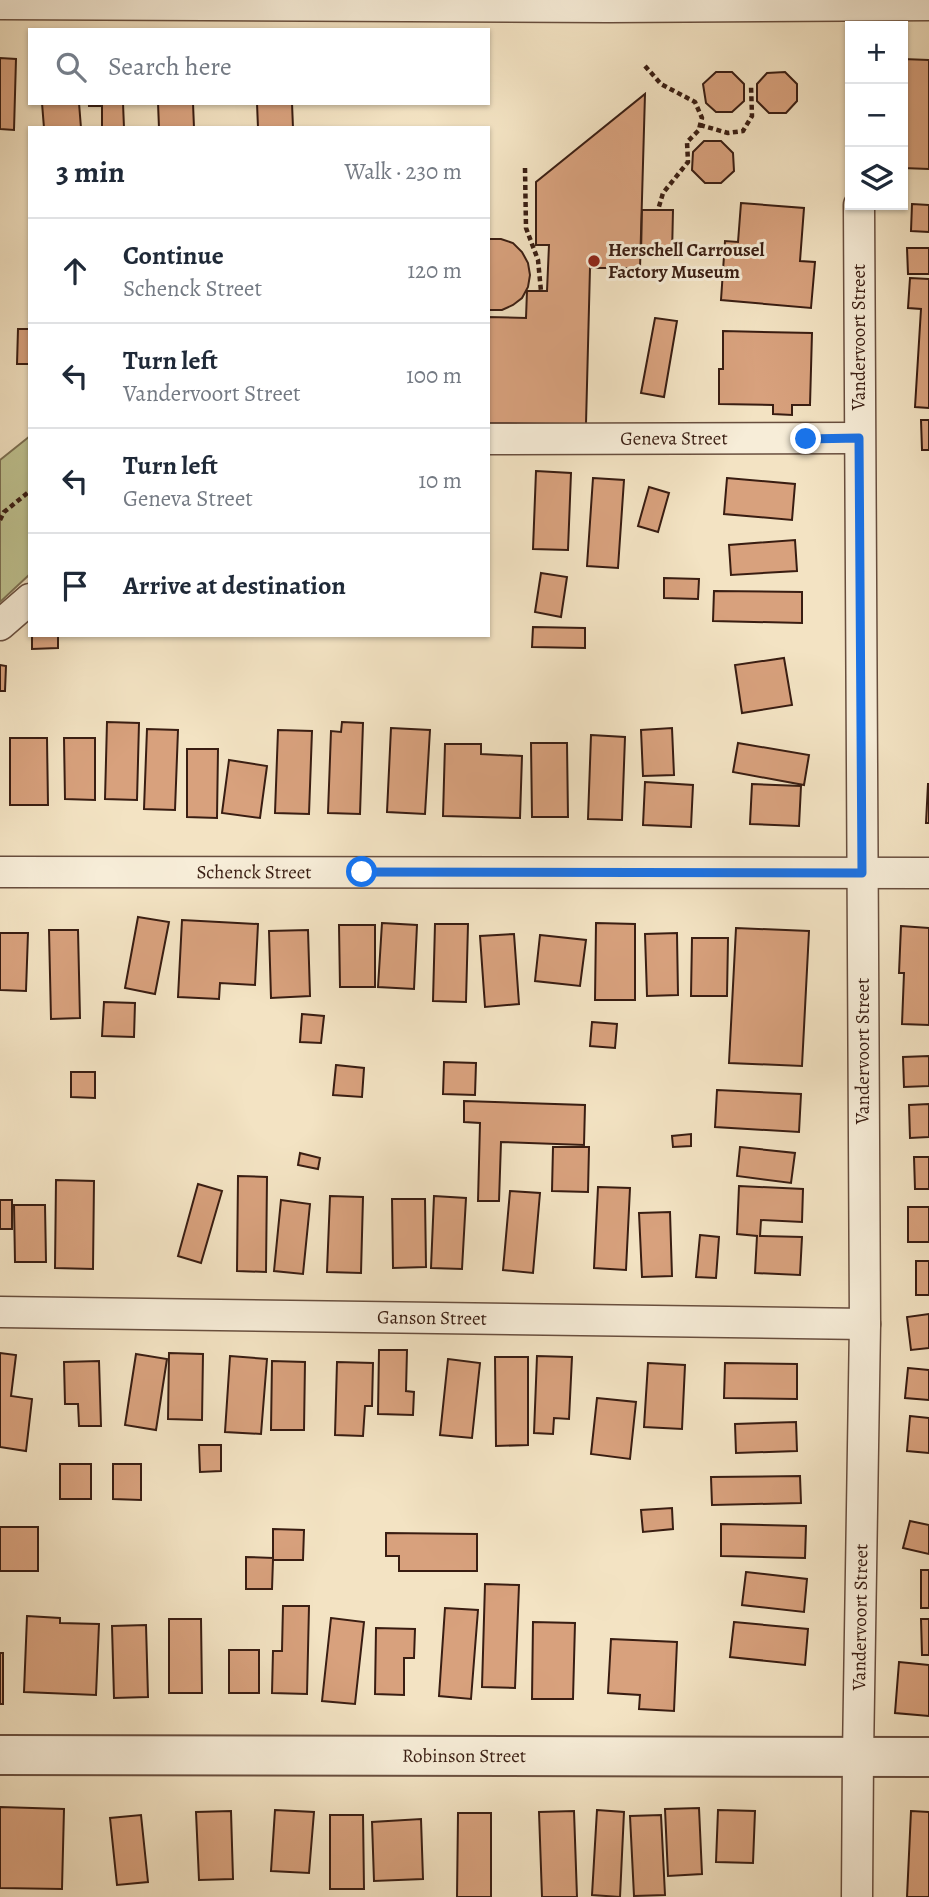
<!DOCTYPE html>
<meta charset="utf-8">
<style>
body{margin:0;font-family:Alegreya,serif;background:#f6f6f7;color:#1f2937}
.controls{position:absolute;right:21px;top:21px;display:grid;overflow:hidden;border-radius:0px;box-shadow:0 2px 5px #0004}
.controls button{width:63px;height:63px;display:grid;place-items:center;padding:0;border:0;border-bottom:2px solid #e0e1e3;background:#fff;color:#1f2937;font:35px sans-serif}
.stop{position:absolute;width:21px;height:21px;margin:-16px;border:5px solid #1a73e8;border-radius:50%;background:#fff}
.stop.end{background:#1a73e8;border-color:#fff;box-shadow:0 2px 7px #0008}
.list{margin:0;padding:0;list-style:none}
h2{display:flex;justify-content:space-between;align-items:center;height:91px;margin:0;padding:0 28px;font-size:30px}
h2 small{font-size:23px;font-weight:400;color:#747a83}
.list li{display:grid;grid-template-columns:46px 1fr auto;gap:21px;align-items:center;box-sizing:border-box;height:105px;padding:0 28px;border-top:2px solid #e0e1e3}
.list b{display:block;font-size:26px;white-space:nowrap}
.list p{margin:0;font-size:23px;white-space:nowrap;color:#747a83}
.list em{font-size:23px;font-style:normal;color:#747a83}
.icon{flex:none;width:38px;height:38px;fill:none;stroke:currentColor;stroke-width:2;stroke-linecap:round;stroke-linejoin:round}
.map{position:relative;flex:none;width:929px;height:1897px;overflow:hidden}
.search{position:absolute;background:#fff;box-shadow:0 2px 5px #0004;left:28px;top:28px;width:462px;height:77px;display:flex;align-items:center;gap:18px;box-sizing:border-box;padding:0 24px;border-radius:0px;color:#747a83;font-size:26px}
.panel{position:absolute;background:#fff;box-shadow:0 2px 5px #0004;left:28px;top:126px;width:462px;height:511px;border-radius:0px}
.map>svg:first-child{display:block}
</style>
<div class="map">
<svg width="929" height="1897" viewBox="0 0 929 1897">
<rect width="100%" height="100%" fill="#f3e3c3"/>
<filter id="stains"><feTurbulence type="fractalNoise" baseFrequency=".00286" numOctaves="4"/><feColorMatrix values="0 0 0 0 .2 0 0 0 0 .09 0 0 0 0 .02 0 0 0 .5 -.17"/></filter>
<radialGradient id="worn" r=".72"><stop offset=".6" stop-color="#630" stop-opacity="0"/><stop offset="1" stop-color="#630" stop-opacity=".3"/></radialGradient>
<polygon fill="#bfc391" stroke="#7c7052" stroke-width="2" points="30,436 30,574 0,602 0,460"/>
<g fill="#d8a17d" stroke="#391d12" stroke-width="2">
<polygon points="0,58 16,59 14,130 0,129"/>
<polygon points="903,59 929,60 929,169 903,168"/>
<polygon points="716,72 732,72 744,84 744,101 732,112 716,112 706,103 703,84"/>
<polygon points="785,72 797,84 797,101 786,113 769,113 757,101 757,84 767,73"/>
<polygon points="645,94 640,268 590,268 586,424 488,423 488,317 526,318 527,291 547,291 549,245 536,245 536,182"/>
<polygon points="42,103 79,103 81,128 44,128"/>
<polygon points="89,103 123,103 124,128 102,128 102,106 89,106"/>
<polygon points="158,103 193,103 194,128 159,128"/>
<polygon points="257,103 292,103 293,128 258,128"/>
<polygon points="704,141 721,141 733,153 734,171 721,183 705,183 692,170 693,152"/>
<polygon points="741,203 804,208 800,261 815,262 811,308 721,300 725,241 738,242"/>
<polygon points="912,204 929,205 929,232 911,231"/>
<polygon points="642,210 673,210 672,255 641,254"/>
<polygon points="488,239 501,239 513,243 522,252 528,263 530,275 528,287 522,298 513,305 502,310 488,310"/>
<polygon points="907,248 929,248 929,274 908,274"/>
<polygon points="910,278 929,279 929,408 915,407 921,309 908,308"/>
<polygon points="655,318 677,321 664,397 641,393"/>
<polygon points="18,329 30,329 30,364 17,364"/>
<polygon points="723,331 812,333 810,405 792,405 792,415 773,414 773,405 719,404 719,369 723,369"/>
<polygon points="921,420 929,420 929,450 922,450"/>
<polygon points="536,471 571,473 568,550 533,549"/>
<polygon points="593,478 624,480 618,568 587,566"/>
<polygon points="727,478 795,484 792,520 724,514"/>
<polygon points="649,487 669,493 658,532 638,526"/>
<polygon points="795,540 797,571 731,575 729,545"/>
<polygon points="541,573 567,577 561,617 535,612"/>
<polygon points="664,578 699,579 698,599 664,598"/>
<polygon points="714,591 802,592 802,623 713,621"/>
<polygon points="533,627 585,628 585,648 532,647"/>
<polygon points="32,635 58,635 58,648 32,649"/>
<polygon points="784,658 792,705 742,713 735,665"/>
<polygon points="0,665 6,666 5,691 0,691"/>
<polygon points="107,722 139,723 137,800 105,799"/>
<polygon points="342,722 363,723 360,814 328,813 331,731 341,732"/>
<polygon points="391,728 430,730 425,814 387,812"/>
<polygon points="672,728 674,775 643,776 641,730"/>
<polygon points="147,729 178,730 175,810 144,809"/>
<polygon points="278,730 312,731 309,814 275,813"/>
<polygon points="591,735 625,737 622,820 588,819"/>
<polygon points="10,738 47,738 48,805 10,805"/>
<polygon points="64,738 95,738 95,800 65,799"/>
<polygon points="531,743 567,743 568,817 532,817"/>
<polygon points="738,743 809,755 804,785 733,772"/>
<polygon points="445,744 481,744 481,754 522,756 520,818 443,816"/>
<polygon points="187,749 218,749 217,818 187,817"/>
<polygon points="229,760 267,766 260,818 222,813"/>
<polygon points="645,782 693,785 691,827 643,825"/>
<polygon points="752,784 801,786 799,826 750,824"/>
<polygon points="928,784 929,784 929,823 926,823"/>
<polygon points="138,917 169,922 155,994 125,988"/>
<polygon points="182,920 258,924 255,985 220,983 219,999 178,997"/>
<polygon points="382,923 417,925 414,989 378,987"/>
<polygon points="596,923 635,924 635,1000 595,1000"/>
<polygon points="435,924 468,924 466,1002 433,1001"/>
<polygon points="339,925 375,925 375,987 340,987"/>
<polygon points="901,926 929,928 929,1025 902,1024 904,973 899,973"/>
<polygon points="736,928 809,931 802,1066 729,1063"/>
<polygon points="49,930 78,930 80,1018 51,1019"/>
<polygon points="308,930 310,996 271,998 269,931"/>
<polygon points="0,933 28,933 26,991 0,990"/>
<polygon points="677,933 678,995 647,996 645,934"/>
<polygon points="514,934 519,1004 485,1007 480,936"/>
<polygon points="540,935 586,940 580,986 535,981"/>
<polygon points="692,938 728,938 727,996 691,996"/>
<polygon points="104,1002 135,1003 134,1037 102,1036"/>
<polygon points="302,1014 324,1016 321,1043 300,1042"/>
<polygon points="592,1022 617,1024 615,1048 590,1046"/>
<polygon points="929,1056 929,1086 904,1087 903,1057"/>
<polygon points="444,1062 476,1063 475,1095 443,1094"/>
<polygon points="336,1065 364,1068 362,1097 333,1095"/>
<polygon points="71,1072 95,1072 95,1098 71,1097"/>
<polygon points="717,1090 801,1094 799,1132 715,1127"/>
<polygon points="464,1101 585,1105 584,1145 501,1142 499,1201 478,1201 480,1123 464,1122"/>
<polygon points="929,1104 929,1137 910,1138 909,1105"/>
<polygon points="691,1134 691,1146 673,1147 672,1136"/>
<polygon points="553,1147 589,1147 588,1192 552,1191"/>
<polygon points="740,1147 795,1153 791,1183 737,1176"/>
<polygon points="300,1153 320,1158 318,1169 298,1165"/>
<polygon points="914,1157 929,1157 929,1189 915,1189"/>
<polygon points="238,1176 267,1177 266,1272 237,1271"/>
<polygon points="56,1180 94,1181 93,1269 55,1268"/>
<polygon points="198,1184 222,1191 201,1263 178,1256"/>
<polygon points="739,1186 803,1189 802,1222 761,1220 760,1236 802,1237 800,1275 755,1273 757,1236 737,1234"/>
<polygon points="598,1187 630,1188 626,1270 594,1268"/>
<polygon points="510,1191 540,1193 533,1273 503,1270"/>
<polygon points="330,1196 363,1197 361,1273 327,1272"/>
<polygon points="434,1196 466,1198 462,1269 431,1268"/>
<polygon points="392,1199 425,1199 426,1267 393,1268"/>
<rect x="0" y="1200" width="12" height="29"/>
<polygon points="281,1200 310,1204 303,1274 274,1271"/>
<polygon points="14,1205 45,1205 46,1262 15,1262"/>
<rect x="908" y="1207" width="21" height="35"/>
<polygon points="670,1212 672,1276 642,1277 639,1213"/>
<polygon points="700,1235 719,1237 716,1278 696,1277"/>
<rect x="916" y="1261" width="13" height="34"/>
<polygon points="929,1314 929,1348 911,1350 907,1317"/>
<polygon points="379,1350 407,1350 406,1391 414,1392 413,1415 378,1414"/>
<polygon points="0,1353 16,1355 11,1396 32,1399 26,1451 0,1447"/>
<polygon points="169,1353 203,1354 202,1420 168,1419"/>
<polygon points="136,1354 167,1359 156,1430 125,1425"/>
<polygon points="230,1356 267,1359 261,1434 225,1432"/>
<polygon points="537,1356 572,1357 569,1419 554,1418 553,1434 534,1433"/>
<polygon points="495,1357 528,1357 528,1445 496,1446"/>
<polygon points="448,1359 480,1363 472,1438 440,1435"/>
<polygon points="99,1361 101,1426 79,1426 78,1404 65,1404 64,1362"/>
<polygon points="272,1361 305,1362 304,1430 271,1430"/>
<polygon points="337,1362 373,1363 372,1406 365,1406 363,1436 335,1435"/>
<polygon points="648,1363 685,1365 682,1429 644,1427"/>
<polygon points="725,1363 797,1364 797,1399 724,1398"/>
<polygon points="908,1368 929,1370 929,1400 905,1398"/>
<polygon points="597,1398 636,1402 630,1459 591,1454"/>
<polygon points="910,1416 929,1418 929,1453 907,1451"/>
<polygon points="796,1422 797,1451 736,1453 735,1424"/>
<polygon points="199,1445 221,1445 221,1471 200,1472"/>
<rect x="60" y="1464" width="31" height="35"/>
<polygon points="113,1464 141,1464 141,1500 113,1499"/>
<polygon points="800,1476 801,1503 712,1505 711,1477"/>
<polygon points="672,1508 673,1529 643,1532 641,1510"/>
<polygon points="910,1521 929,1525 929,1554 903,1548"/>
<polygon points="721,1524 806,1526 805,1558 721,1556"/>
<rect x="0" y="1527" width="38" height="44"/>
<polygon points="273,1529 304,1530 303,1560 273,1560 272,1589 246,1589 246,1557 273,1558"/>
<polygon points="386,1533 477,1534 477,1571 399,1571 399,1556 386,1556"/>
<rect x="921" y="1570" width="8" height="38"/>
<polygon points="746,1572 807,1579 804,1612 742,1605"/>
<polygon points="485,1584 519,1585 515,1688 482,1687"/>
<polygon points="283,1606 309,1606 307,1694 272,1693 273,1651 282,1651"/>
<polygon points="445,1608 478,1610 471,1699 439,1696"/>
<polygon points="27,1616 60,1618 60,1623 99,1624 96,1695 24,1692"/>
<polygon points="331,1618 364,1622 355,1704 322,1701"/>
<polygon points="169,1619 201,1619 202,1693 169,1693"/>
<polygon points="921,1619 929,1619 929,1655 922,1655"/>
<polygon points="533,1622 575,1623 573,1699 532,1699"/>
<polygon points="734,1622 808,1629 805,1665 730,1657"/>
<polygon points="146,1625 148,1697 114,1698 112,1626"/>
<polygon points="376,1628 415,1629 414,1658 404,1658 404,1695 375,1694"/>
<polygon points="611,1639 677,1642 674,1711 639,1709 640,1695 608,1693"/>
<rect x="229" y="1650" width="30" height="43"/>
<rect x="0" y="1653" width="3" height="51"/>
<polygon points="899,1662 929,1665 929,1716 895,1713"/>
<polygon points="0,1807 64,1809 62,1889 0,1888"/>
<polygon points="699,1808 702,1874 668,1876 665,1809"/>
<polygon points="275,1810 314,1812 309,1873 271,1871"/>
<polygon points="597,1810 624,1812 620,1897 592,1895"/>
<polygon points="718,1810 755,1811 753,1863 716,1862"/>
<polygon points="231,1811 233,1879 199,1880 196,1812"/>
<polygon points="574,1811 577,1897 542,1897 539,1812"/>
<polygon points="911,1811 929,1812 929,1897 907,1897"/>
<polygon points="458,1813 491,1813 491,1897 457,1897"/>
<polygon points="141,1815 148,1882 117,1885 110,1818"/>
<polygon points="330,1815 363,1815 364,1889 330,1889"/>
<polygon points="661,1815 665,1895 634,1896 630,1816"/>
<polygon points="421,1819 423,1879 374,1881 372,1822"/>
</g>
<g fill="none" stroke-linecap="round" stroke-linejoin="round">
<defs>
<g id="minor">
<polyline points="0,4 609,7 929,5"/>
<path id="s1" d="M488,439L859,438"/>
<polyline points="0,625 30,599"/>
<path id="s2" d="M0,872L929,873"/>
<path id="s3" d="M0,1312L865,1324"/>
<path id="s4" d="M857,1897L858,1756L865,1324L859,205"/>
</g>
<g id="tertiary">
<path id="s5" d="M0,1755L929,1757"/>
</g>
</defs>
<use href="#minor" stroke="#684e3e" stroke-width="33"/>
<use href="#tertiary" stroke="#684e3e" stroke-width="42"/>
<g stroke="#391d12" stroke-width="4.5" stroke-dasharray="5 3.5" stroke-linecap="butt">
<polyline points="645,66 661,84 695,102 702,118 700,125 699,130 687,142 688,162 663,193 658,210"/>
<polyline points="700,125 728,133 743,131 752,116 751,85"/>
<polyline points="525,168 526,228 538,260 541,291"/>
<polyline points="0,520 4,512 30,491"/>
</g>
<use href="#minor" stroke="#f7edd8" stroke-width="30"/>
<use href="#tertiary" stroke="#f7edd8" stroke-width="38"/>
</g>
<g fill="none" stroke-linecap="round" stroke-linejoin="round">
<polyline stroke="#1a73e8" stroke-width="9" points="362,872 862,873 859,438 806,439"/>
</g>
<circle fill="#8f2418" stroke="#f7edd8" stroke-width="2.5" cx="594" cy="261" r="7"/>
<g text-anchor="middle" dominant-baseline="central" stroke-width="6" stroke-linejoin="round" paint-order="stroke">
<g font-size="19" font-weight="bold" fill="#391d12" stroke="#f7edd8" text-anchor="start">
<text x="608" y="250">Herschell Carrousel<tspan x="608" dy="22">Factory Museum</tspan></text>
</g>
<g font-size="19" fill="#391d12" stroke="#f7edd8">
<text transform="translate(859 337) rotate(-90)">Vandervoort Street</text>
<text stroke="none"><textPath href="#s1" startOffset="186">Geneva Street</textPath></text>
<text stroke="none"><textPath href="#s2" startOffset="254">Schenck Street</textPath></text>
<text transform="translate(863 1051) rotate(-90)">Vandervoort Street</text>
<text stroke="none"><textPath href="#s3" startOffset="432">Ganson Street</textPath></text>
<text stroke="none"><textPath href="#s4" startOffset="280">Vandervoort Street</textPath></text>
<text stroke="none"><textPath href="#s5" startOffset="464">Robinson Street</textPath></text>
</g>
</g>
<rect width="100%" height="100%" filter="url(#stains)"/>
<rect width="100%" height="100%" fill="url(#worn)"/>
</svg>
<div class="controls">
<button>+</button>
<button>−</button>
<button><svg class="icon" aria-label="layers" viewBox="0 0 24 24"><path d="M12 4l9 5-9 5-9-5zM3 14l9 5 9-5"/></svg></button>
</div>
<div class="stop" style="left:362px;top:872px"></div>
<div class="stop end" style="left:806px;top:439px"></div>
<div class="search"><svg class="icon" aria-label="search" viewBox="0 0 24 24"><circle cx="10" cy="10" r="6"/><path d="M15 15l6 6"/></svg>Search here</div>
<section class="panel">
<h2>3 min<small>Walk · 230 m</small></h2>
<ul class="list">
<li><svg class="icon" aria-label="ahead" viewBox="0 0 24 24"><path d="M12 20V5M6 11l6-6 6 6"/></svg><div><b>Continue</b><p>Schenck Street</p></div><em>120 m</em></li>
<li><svg class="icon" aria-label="left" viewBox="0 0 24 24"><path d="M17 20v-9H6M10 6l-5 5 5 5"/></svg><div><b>Turn left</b><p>Vandervoort Street</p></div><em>100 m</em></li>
<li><svg class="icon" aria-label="left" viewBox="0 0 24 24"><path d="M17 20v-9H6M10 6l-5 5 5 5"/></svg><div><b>Turn left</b><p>Geneva Street</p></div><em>10 m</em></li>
<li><svg class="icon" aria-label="arrive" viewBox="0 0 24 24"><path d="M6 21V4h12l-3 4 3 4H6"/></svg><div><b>Arrive at destination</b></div></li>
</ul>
</section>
</div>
